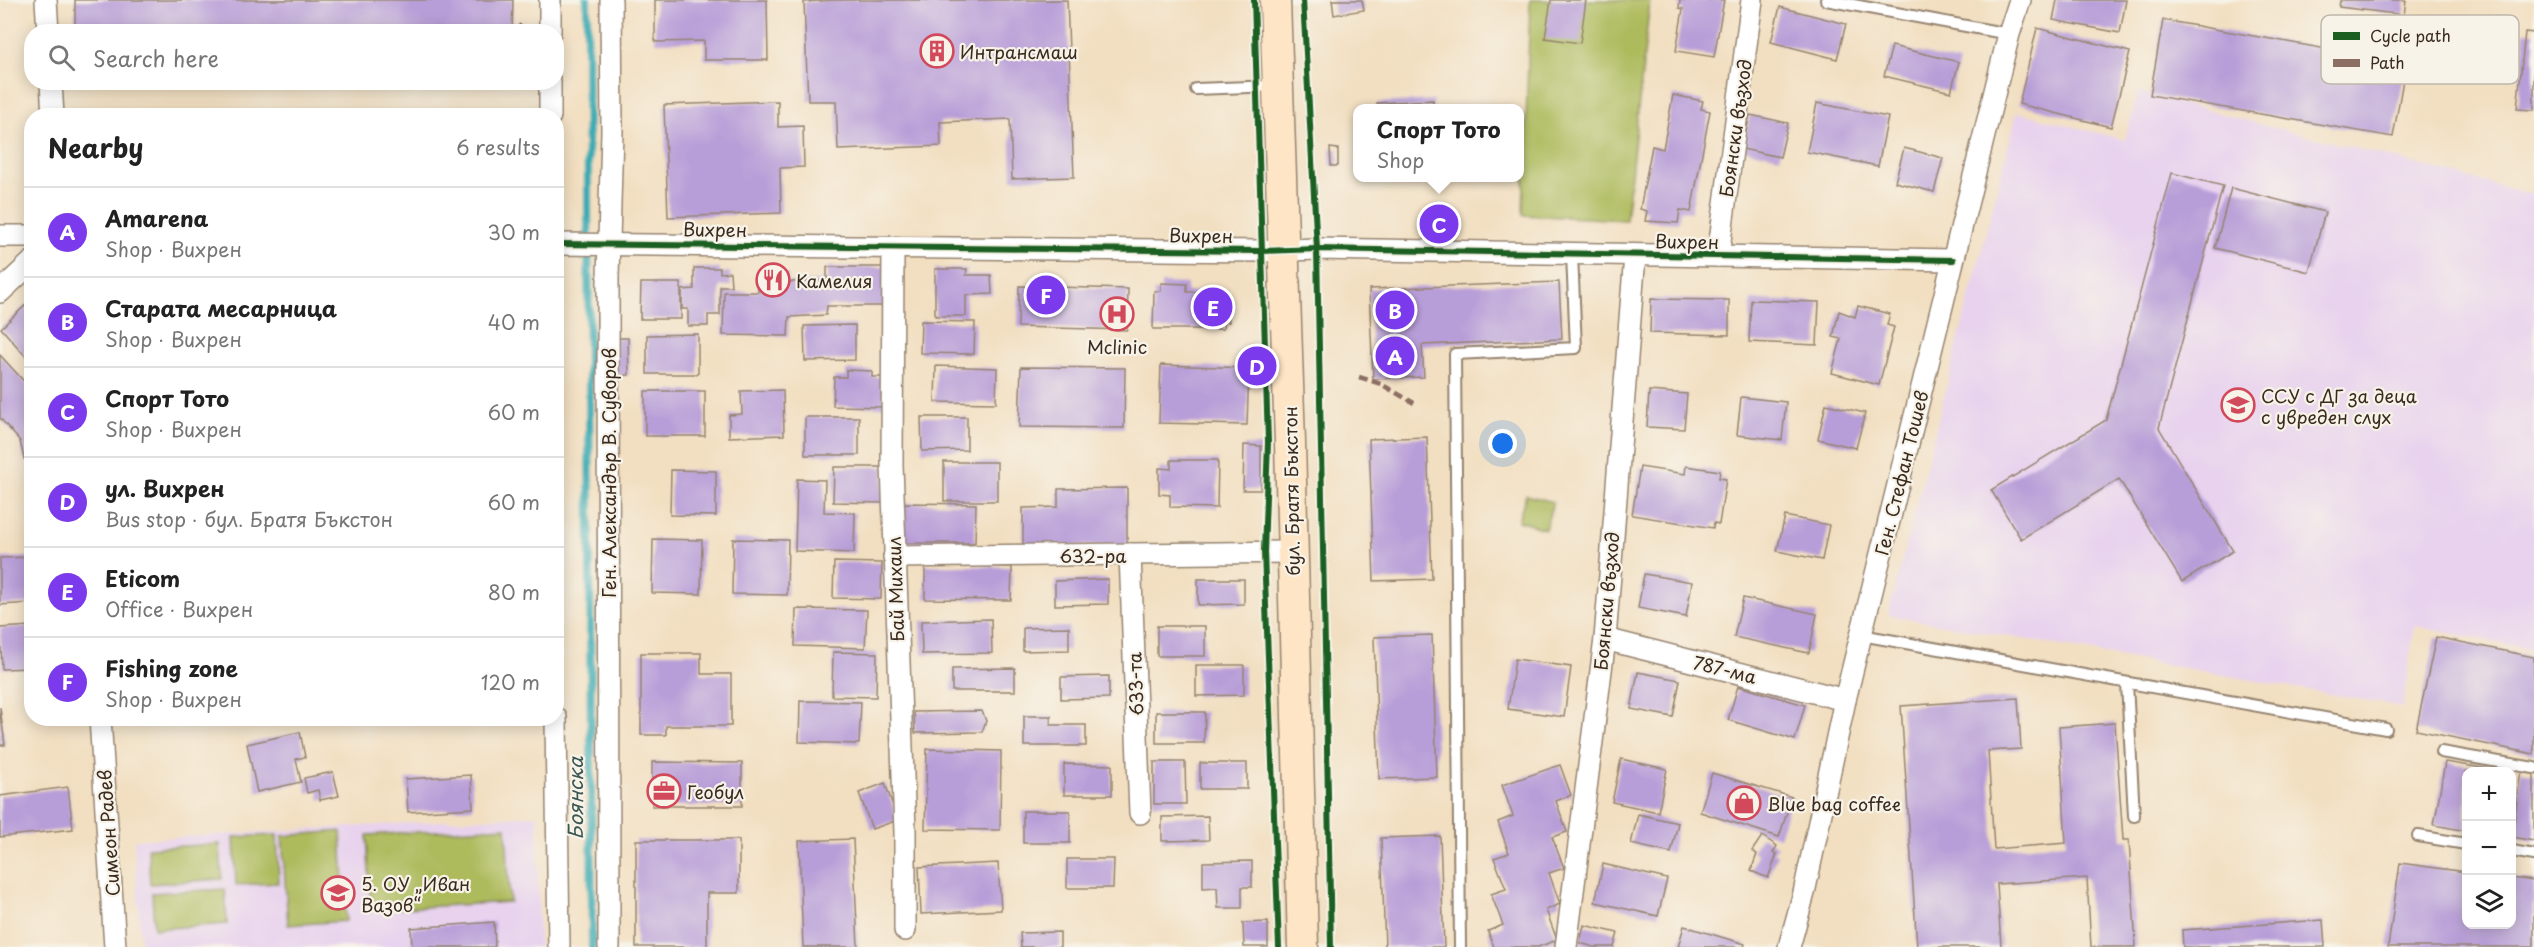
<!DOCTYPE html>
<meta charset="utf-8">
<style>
body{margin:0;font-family:"Playpen Sans",sans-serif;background:#f2f2f2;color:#222}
.controls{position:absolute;right:18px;bottom:18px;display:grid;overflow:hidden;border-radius:12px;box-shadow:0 3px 15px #0003}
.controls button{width:54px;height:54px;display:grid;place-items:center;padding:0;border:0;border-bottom:2px solid #e0e0e0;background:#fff;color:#222;font:30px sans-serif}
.you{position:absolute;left:1503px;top:444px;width:21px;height:21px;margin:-15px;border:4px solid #fff;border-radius:50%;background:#1a73e8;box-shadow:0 0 0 9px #1a73e833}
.badge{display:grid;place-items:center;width:39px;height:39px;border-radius:50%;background:#7c3aed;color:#fff;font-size:20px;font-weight:700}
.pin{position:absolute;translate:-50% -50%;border:3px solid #fff;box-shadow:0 2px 6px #0006}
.popup{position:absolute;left:1353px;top:104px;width:171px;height:78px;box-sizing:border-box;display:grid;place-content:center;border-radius:12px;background:#fff;filter:drop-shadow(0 2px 4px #0005);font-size:20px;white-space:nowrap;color:#767676}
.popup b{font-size:22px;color:#222}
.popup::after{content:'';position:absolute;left:50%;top:100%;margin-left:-12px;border:12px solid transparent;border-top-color:#fff}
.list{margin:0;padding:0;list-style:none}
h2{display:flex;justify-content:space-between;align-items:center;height:78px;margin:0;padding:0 24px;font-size:26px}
h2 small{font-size:20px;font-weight:400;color:#767676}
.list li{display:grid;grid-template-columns:39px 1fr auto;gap:18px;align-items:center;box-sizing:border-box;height:90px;padding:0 24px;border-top:2px solid #e0e0e0}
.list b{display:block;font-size:22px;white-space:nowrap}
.list p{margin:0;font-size:20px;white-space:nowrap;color:#767676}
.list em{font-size:20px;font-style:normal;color:#767676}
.icon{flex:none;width:33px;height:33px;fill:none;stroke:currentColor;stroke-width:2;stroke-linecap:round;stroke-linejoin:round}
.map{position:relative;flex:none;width:2534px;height:947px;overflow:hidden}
.search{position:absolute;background:#fff;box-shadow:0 3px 15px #0003;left:24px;top:24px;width:540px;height:66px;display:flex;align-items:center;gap:15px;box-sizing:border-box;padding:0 21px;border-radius:24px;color:#767676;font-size:22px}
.panel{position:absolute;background:#fff;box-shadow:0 3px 15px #0003;left:24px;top:108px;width:540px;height:618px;border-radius:24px}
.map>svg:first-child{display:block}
</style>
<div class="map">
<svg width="2534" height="947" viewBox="0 0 2534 947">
<rect width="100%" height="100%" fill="#f7f3e8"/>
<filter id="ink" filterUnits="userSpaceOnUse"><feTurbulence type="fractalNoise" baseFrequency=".0167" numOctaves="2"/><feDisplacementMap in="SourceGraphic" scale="12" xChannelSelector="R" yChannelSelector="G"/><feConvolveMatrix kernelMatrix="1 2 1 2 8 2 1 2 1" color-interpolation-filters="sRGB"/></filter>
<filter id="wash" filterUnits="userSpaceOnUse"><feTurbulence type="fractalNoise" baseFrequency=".008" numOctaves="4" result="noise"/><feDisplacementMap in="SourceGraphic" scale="24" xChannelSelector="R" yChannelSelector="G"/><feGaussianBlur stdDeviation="1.35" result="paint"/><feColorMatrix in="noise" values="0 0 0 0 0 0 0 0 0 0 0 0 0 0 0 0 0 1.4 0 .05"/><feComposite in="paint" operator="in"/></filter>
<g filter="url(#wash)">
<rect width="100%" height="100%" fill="#f2dfc1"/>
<g fill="#e8d2ee">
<polygon points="2138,92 2534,195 2534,650 2414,626 2403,707 1888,615 2017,112 2125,140"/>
<polygon points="538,815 539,947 141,947 134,840"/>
</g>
<g fill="#adbb5d" stroke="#74723e" stroke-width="1.5">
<polygon points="1530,0 1650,0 1626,220 1523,215"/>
<polygon points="1526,495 1553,502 1545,529 1518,521"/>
<polygon points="506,827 510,902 371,910 367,835"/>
<polygon points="341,831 346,921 288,925 282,836"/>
<polygon points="277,835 279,883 236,885 234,837"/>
<polygon points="220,844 222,879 150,884 148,848"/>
<polygon points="225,889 227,924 154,929 152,893"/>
</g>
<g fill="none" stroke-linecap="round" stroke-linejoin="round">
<polyline stroke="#3aabb4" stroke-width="8" points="587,0 592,947"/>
</g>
<g id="blocks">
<g fill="#b89ed8">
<polygon points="75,0 513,0 512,32 75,32"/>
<polygon points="655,0 767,0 768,60 704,60 704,41 655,42"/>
<polygon points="835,0 1067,0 1074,177 1012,179 1010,119 940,122 941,146 838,150 836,101 808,101 804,2"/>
<polygon points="1332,0 1362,0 1364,10 1334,15"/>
<polygon points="1551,0 1586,0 1580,43 1545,38"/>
<polygon points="1680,0 1724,0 1714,57 1676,51 1683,9 1679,8"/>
<polygon points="2057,0 2126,0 2120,33 2053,20"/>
<polygon points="2340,0 2406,0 2404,15 2339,7"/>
<polygon points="1780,7 1846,24 1837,59 1771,42"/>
<polygon points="2163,20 2406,63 2393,137 2150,95"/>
<polygon points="2037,28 2130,52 2111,127 2019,104"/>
<polygon points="2525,32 2534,33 2534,110 2517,109"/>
<polygon points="1892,46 1959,62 1951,92 1884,76"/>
<polygon points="1673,95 1703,101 1701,109 1710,111 1691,212 1680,210 1678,223 1645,221 1647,211 1640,209 1652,146 1663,149"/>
<polygon points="1433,100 1433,108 1378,108 1377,103"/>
<polygon points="778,101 778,127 803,126 804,167 780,168 781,213 668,217 664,105"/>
<polygon points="1817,103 1888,117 1878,166 1807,152"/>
<polygon points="1750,115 1788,123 1780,157 1742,149"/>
<polygon points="1330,148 1338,149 1338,166 1331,166"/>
<polygon points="1904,148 1943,158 1934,192 1895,182"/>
<polygon points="2172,173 2223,186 2159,428 2233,551 2182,582 2119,479 2021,539 1991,490 2106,420"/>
<polygon points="2231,188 2325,212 2309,272 2215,248"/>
<polygon points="827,267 892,267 892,306 827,306 826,315 789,317 788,336 723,335 724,292 758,292 758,274 788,274 788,282 827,281"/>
<polygon points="694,268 720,268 720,273 730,272 731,286 720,286 720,315 708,315 708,326 688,326 688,309 682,309 682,290 694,289"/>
<polygon points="935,269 967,269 966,275 991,275 992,294 966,295 966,316 935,316"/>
<polygon points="1559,282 1562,339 1422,345 1424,377 1373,379 1369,289"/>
<polygon points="641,283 681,283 681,319 640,319"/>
<polygon points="1161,283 1187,284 1187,292 1223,292 1223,295 1228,295 1229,322 1224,322 1223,329 1153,329 1154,291 1161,291"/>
<polygon points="1019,286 1128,289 1127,330 1018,327"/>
<polygon points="1651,299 1729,300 1729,335 1650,333"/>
<polygon points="1751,300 1819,302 1817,345 1749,342"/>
<polygon points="29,302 32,355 28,359 1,328"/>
<polygon points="1858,306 1890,314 1887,325 1894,327 1879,385 1832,373 1841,339 1833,337 1839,311 1855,317"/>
<polygon points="921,321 975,322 974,354 920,353"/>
<polygon points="855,325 855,360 805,361 804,326"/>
<polygon points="698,334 698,374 647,374 647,335"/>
<polygon points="616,338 628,338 629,375 616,376"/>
<polygon points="0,355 32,390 32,458 24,459 20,441 0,418"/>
<polygon points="1161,365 1249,368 1247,425 1159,423"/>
<polygon points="936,366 997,368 996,403 935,402"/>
<polygon points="1021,367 1125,368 1124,428 1019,427"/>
<polygon points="846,370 872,371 872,377 884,377 884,407 833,406 834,377 846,377"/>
<polygon points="783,390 784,435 729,437 729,415 742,414 741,391"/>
<rect x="645" y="391" width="60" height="45"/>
<polygon points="1649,391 1687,394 1684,429 1647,427"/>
<polygon points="1741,397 1786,402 1782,440 1737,435"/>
<polygon points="1826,404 1865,413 1856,448 1818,439"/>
<rect x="805" y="417" width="54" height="38"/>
<polygon points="921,417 967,417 967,450 922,451"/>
<polygon points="1427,437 1432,579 1374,581 1369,439"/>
<polygon points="1244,445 1261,446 1261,490 1243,490"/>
<polygon points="1171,460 1218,460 1217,508 1170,507 1170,495 1159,494 1159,468 1171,469"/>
<rect x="944" y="462" width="53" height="39"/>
<polygon points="1686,466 1720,471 1719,478 1726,479 1719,524 1714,523 1713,528 1632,515 1640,467 1685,474"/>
<polygon points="834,467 884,467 883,503 833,502"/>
<polygon points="671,470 716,471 716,516 670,515"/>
<polygon points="797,479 825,480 824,512 855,513 854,553 795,551"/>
<polygon points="1127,488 1127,545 1023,546 1023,508 1058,507 1058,489"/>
<polygon points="904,503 976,504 975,543 903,543"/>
<polygon points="1785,516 1829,525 1822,560 1777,551"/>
<polygon points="653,539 702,540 701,594 652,593"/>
<polygon points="733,539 788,540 787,595 732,594"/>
<polygon points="32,557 32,603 0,605 0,558"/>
<polygon points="834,562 882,563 881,599 833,598"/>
<polygon points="925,565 1012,567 1011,600 925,599"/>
<polygon points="1644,574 1692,582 1686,617 1638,608"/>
<polygon points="1108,579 1108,604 1055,605 1055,581"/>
<polygon points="1198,579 1244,579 1244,604 1198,605"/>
<polygon points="1743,598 1817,614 1809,653 1734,637"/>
<polygon points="796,609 867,610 865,648 795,646"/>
<polygon points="991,619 992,653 922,654 921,621"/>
<polygon points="32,626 32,668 2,669 0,628"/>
<rect x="1157" y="626" width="48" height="30"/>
<polygon points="1069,627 1069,650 1023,651 1023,628"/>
<polygon points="1432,635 1437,777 1379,779 1374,637"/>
<polygon points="2436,637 2534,657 2534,754 2416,730"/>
<polygon points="833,652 877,653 876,697 832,696"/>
<polygon points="641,653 701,653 701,674 731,674 731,726 666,726 666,735 641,735"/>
<polygon points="1515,659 1571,667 1564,717 1508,709"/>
<polygon points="1196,665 1244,665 1244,695 1196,696"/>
<polygon points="1015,668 1015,691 952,691 952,669"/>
<polygon points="1638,672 1680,680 1673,717 1631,709"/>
<polygon points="1109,676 1109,698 1061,699 1061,677"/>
<polygon points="1738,686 1805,705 1795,740 1728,720"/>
<polygon points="2018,698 2021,749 1988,751 1994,849 2066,843 2059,727 2115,723 2123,840 2129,840 2136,947 2091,947 2087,878 1997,884 2001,947 1917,947 1901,706"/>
<polygon points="800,701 861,702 859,744 799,742"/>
<polygon points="0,707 5,745 0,745"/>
<polygon points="982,711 986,721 982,732 915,733 914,712"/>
<polygon points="1156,712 1205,712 1204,743 1156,743"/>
<polygon points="1024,716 1051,716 1051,725 1086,725 1086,746 1024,746"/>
<polygon points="300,732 305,757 296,759 301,782 257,792 247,744"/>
<polygon points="927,749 1001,751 1000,830 925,829"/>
<polygon points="1621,759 1667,769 1658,812 1612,802"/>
<polygon points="652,762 742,763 742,806 652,806"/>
<polygon points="1154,762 1185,762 1186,804 1154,804"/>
<polygon points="2445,762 2495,770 2466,771 2466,831 2434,825"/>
<rect x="1200" y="763" width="47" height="26"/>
<polygon points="1064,764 1112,765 1112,795 1064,795"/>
<polygon points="1560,765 1571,795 1556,801 1567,832 1552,837 1564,868 1549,873 1560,904 1546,910 1557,940 1538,947 1494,947 1488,931 1503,925 1491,894 1506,889 1494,858 1509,853 1498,822 1513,816 1502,785"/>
<polygon points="2521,771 2534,774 2534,841 2512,837"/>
<polygon points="333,772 339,796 320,800 318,790 307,793 304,778"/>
<polygon points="1712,773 1792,797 1779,837 1700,812"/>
<polygon points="471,775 473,808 408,812 406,779"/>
<polygon points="885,783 898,820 872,829 859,793"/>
<polygon points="68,787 73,829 0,837 0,796"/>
<rect x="1023" y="811" width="47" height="32"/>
<polygon points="1638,814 1678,823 1671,853 1631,844"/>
<polygon points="1208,816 1209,840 1162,841 1162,817"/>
<polygon points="1440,836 1444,947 1385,947 1381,838"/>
<polygon points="1762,836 1777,846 1773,853 1777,854 1768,878 1751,871 1757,854 1752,851"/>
<polygon points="853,839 858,947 803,947 799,841"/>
<polygon points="636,840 739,840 739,893 707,893 707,947 636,947"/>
<polygon points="1067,859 1114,859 1113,888 1067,888"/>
<polygon points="1252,861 1252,887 1242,887 1242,908 1218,908 1217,887 1203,888 1203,862"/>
<polygon points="998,863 1001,910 921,914 919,867"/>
<polygon points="2400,863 2466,872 2466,924 2512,924 2512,878 2534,881 2534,947 2388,947"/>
<polygon points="1603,864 1667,879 1658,916 1595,902"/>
<polygon points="2323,920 2325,947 2183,947 2182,930"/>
<polygon points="494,922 495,947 412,947 411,928"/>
<polygon points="1268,922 1268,947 1244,947 1243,923"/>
<polygon points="1584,925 1618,933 1614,947 1594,947 1580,943"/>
<polygon points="1684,926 1745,944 1744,947 1678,947"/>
<polygon points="1060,932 1060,947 1021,947 1020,933"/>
</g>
</g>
</g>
<g filter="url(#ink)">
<use href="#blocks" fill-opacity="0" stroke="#968470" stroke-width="1.5"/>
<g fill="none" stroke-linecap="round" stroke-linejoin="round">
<defs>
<g id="lane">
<polyline points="1826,0 2009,34"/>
<polyline points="1196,89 1276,86"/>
<polyline points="1861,635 2386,729"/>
<polyline points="2127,683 2134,816"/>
<polyline points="2441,752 2534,768"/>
<polyline points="2418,836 2466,844"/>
<polyline points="2512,851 2534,855"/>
<polyline points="1460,947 1455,354 1576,348 1572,254"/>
</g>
<g id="street">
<polyline points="46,0 48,32"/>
<polyline points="550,0 550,32"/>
<polyline points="51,82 53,116"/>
<polyline points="550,82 550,116"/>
<polyline points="0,236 32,236"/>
<polyline points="556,244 1261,251 1317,249 1953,260"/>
<polyline points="893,247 892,465 905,832 905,930"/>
<polyline points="1718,256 1752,0"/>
<polyline points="0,292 32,262"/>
<polyline points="1130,554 1140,813"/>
<polyline points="894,557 1292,552"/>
<polyline points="1605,639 1845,700"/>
<polyline points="100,718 115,947"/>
<polyline points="556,718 559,947"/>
<polyline points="609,947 608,277 612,131 611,0"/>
<polyline points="1566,947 1605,639 1635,255"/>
<polyline points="1789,947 1804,893 1845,700 2009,34 2020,0"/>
</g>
<polyline id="secondary" points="1275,0 1290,442 1303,947"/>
</defs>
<use href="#lane" stroke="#968470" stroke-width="14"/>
<use href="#street" stroke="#968470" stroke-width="24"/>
<use href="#secondary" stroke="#968470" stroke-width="33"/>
<use href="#lane" stroke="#fff" stroke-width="10"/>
<use href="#street" stroke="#fff" stroke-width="21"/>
<use href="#secondary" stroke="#fde5c5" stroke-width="30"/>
<g stroke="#8d6e63" stroke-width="4.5" stroke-dasharray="9 4.5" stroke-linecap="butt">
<polyline points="518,25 526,32"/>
<polyline points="1359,377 1381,384 1414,403"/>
</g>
<defs>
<g id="cycleway">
<polyline points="1254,0 1268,442 1264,552 1279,947"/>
<polyline points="1303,0 1317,249 1331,947"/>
<polyline points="556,244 1261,251 1317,249 1953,260"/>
</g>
</defs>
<use href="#cycleway" stroke="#f7f3e8" stroke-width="10"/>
<use href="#cycleway" stroke="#1b5e20" stroke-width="6"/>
</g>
</g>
<defs>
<symbol id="building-ring" viewBox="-11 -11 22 22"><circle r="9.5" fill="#f7f3e8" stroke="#d1495b" stroke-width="1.5"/><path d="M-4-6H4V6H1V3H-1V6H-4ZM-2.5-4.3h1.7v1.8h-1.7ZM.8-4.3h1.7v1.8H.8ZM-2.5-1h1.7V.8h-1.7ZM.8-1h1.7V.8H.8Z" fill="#d1495b"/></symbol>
<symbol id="restaurant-ring" viewBox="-11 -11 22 22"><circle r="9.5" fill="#f7f3e8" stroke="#d1495b" stroke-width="1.5"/><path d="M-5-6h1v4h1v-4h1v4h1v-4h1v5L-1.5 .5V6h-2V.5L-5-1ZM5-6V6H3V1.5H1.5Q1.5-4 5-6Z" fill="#d1495b"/></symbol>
<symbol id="hospital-ring" viewBox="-11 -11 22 22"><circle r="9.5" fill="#f7f3e8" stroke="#d1495b" stroke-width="1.5"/><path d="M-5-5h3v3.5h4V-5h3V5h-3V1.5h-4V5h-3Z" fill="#d1495b"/></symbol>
<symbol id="school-ring" viewBox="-11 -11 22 22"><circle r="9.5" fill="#f7f3e8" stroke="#d1495b" stroke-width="1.5"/><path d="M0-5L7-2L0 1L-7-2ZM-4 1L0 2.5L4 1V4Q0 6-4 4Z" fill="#d1495b"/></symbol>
<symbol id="office-ring" viewBox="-11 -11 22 22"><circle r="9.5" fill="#f7f3e8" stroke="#d1495b" stroke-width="1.5"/><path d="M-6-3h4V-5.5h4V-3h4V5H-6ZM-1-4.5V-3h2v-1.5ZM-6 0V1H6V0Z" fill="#d1495b"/></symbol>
<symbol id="shop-ring" viewBox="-11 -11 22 22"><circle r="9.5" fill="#f7f3e8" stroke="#d1495b" stroke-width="1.5"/><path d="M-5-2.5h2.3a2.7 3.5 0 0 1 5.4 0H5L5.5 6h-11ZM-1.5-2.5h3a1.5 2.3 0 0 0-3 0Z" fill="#d1495b"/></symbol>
</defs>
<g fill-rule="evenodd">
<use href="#building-ring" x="918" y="32" width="38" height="38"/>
<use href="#restaurant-ring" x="754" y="261" width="38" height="38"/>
<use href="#hospital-ring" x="1098" y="295" width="38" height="38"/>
<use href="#school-ring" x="2219" y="386" width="38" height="38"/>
<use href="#office-ring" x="645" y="772" width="38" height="38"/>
<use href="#shop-ring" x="1725" y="784" width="38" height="38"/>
<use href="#school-ring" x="319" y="874" width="38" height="38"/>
</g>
<g text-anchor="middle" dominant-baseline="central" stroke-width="4.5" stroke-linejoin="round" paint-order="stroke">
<g font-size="18" fill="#3b2a1e" stroke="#f7f3e8" text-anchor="start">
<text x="960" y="51">Интрансмаш</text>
<text x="796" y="280">Камелия</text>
<text x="1117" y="346" text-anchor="middle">Mclinic</text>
<text x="2261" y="395">ССУ с ДГ за деца<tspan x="2261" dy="21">с увреден слух</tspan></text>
<text x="687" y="791">Геобул</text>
<text x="1767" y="803">Blue bag coffee</text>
<text x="361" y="883">5. ОУ „Иван<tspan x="361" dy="21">Вазов“</tspan></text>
</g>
<g font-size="18" fill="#3b2a1e" stroke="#f7f3e8">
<text transform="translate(1735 128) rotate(-82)">Боянски възход</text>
<text transform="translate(715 229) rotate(1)">Вихрен</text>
<text transform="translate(1201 235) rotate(1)">Вихрен</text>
<text transform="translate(1687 241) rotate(1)">Вихрен</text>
<text transform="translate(608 473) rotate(-90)">Ген. Александър В. Суворов</text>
<text transform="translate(1901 473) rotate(-76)">Ген. Стефан Тошев</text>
<text transform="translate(1291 491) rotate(-91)">бул. Братя Бъкстон</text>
<text x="1093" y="555">632-ра</text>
<text transform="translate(895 589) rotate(-92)">Бай Михаил</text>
<text transform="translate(1606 601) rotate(-85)">Боянски възход</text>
<text transform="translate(1725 669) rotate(14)">787-ма</text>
<text transform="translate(1135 684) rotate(-92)">633-та</text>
<text transform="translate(108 833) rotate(-94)">Симеон Радев</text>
</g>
<g font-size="20" font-style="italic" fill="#3b5752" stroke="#f7f3e8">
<text transform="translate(575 798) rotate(-90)">Боянска</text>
</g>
</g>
<rect x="2321" y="15" width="198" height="69" rx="9" fill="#f7f3e8" stroke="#bfb7ab" stroke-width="1.5"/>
<rect x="2333" y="32" width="27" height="8" fill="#1b5e20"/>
<rect x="2333" y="59" width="27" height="8" fill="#8d6e63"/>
<g font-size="16" fill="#3b2a1e">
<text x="2370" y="42">Cycle path</text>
<text x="2370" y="69">Path</text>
</g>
</svg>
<div class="controls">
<button>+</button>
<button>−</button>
<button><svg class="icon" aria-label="layers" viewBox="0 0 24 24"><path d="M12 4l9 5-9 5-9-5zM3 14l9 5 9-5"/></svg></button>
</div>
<div class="you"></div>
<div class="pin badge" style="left:1395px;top:356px">A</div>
<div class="pin badge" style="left:1395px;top:310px">B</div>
<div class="pin badge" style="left:1439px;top:224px">C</div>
<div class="popup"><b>Спорт Тото</b>Shop</div>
<div class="pin badge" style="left:1257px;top:366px">D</div>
<div class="pin badge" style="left:1213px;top:307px">E</div>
<div class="pin badge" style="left:1046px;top:295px">F</div>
<div class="search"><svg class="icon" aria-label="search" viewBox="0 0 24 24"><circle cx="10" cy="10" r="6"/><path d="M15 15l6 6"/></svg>Search here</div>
<section class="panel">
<h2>Nearby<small>6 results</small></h2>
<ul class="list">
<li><span class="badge">A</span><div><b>Amarena</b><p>Shop · Вихрен</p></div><em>30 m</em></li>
<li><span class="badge">B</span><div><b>Старата месарница</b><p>Shop · Вихрен</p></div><em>40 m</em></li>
<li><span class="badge">C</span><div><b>Спорт Тото</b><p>Shop · Вихрен</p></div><em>60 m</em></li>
<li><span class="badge">D</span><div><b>ул. Вихрен</b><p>Bus stop · бул. Братя Бъкстон</p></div><em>60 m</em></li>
<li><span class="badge">E</span><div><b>Eticom</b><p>Office · Вихрен</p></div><em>80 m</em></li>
<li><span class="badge">F</span><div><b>Fishing zone</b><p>Shop · Вихрен</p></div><em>120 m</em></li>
</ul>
</section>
</div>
